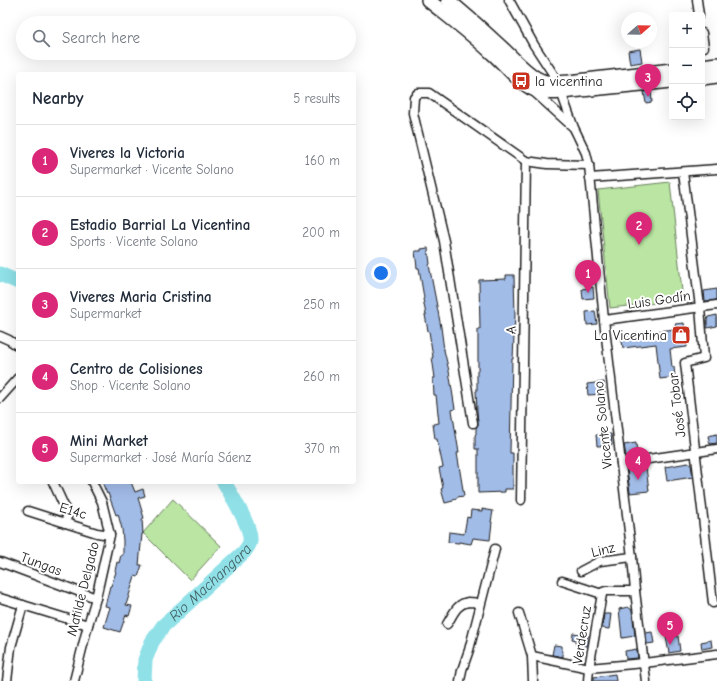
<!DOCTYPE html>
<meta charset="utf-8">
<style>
body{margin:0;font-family:"Comic Neue",sans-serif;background:#f6f6f7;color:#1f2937}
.controls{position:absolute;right:12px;top:12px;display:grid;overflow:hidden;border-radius:4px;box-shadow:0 4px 16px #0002}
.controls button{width:36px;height:36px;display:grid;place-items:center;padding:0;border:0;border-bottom:1px solid #e0e1e3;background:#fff;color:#1f2937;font:20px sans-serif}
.compass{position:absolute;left:621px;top:12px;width:36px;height:36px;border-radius:50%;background:#fff;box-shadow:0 4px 16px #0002;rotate:70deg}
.you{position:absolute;left:381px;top:273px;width:14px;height:14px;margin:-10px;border:3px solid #fff;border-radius:50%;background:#1a73e8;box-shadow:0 0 0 6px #1a73e833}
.badge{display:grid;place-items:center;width:26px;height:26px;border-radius:50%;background:#db2777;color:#fff;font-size:13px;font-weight:700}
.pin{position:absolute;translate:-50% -33px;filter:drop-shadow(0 1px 2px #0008)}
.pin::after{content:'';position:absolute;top:21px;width:14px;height:12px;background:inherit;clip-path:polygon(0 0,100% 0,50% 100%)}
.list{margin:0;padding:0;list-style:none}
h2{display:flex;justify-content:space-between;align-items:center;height:52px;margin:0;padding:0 16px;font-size:17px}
h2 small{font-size:13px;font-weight:400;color:#747a83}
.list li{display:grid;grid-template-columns:26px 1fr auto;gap:12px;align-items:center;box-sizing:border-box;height:72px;padding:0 16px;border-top:1px solid #e0e1e3}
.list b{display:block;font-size:15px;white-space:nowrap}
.list p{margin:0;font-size:13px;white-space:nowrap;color:#747a83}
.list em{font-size:13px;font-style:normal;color:#747a83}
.icon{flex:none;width:22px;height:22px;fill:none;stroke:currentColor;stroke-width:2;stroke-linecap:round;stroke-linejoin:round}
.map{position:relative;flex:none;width:717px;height:681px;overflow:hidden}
.search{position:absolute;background:#fff;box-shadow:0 4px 16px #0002;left:16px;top:16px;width:340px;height:44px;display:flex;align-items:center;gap:10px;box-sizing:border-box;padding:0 14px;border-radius:22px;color:#747a83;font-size:15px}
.panel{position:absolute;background:#fff;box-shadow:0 4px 16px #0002;left:16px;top:72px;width:340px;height:412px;border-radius:4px}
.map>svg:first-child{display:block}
</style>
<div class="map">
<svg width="717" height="681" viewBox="0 0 717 681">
<rect width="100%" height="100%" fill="#fff"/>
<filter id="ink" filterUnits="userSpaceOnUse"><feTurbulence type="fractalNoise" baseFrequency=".025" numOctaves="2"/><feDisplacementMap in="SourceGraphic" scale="8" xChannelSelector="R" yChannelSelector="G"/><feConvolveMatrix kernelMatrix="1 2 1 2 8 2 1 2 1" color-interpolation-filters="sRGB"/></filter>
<g filter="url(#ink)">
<g fill="#bae5a2" stroke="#6b805f">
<polygon points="670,182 683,300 610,308 598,190"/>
<polygon points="173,499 221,546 190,580 143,533"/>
</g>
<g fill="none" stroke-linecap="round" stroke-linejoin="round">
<g stroke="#8fe0e7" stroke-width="15">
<polyline points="0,274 18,282"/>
<path id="s1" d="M144,681L145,660L152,642L163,626L244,552C246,549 250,545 250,541C252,527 231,495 224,482"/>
</g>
</g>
<g fill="#a2bce8" stroke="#1c1c1c">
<polygon points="640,49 642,62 630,64 628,51"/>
<polygon points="651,91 652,102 646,103 644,92"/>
<polygon points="428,248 430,264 429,265 441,327 444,350 449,371 455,409 452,410 459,453 457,453 464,496 457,497 457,498 453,499 453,501 445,503 441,489 443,488 439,468 443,467 437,439 435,439 433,424 439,423 436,395 434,395 433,378 435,378 432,357 433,357 429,331 428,331 425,315 426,315 423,299 424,298 419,268 417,268 415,251 421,251 421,249"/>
<polygon points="506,275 514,275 515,315 513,359 512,359 510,453 513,453 513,489 505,489 505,492 478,493 478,449 475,449 475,435 476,434 476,428 478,425 478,423 477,411 476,391 477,391 477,371 478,371 478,329 480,329 479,280 506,279"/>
<polygon points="593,287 594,298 583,299 582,289"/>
<polygon points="717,289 717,300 705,301 704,291"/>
<polygon points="595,311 597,324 587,325 586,312"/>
<polygon points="717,315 717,326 707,328 707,320 708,317"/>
<polygon points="684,323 687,347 670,349 672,367 674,367 675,377 660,379 656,344 623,348 621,335 676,329 675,324"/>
<polygon points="604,382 605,394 588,395 587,384"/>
<polygon points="611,434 612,445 597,446 596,435"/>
<polygon points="717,434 717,443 710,444 708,436"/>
<polygon points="636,443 637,455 626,456 624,445"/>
<polygon points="688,463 691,465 693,477 667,481 665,467"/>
<polygon points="646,467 649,491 630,493 627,469"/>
<polygon points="102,482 131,482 135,492 143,489 145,496 138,498 144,518 142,519 143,534 142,534 139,565 142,565 138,577 135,576 126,605 132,606 129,616 126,615 120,632 104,627 110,607 105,606 110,586 111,586 116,572 115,571 117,562 119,563 121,555 123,555 123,541 122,529 118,514 116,515 108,493 107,494"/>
<polygon points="482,509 493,511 491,522 492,522 490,540 473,538 471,544 459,542 459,543 448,542 449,532 464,534 467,517 470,518 471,510 482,511"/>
<polygon points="628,607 632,610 635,636 622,638 619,609"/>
<polygon points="604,614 611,614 609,629 602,628"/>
<polygon points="652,632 654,643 647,644 646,633"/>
<polygon points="573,633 588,635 587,646 576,645 576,640 572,639"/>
<polygon points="678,636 680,651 669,653 666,637"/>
<polygon points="711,640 712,647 702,649 701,642"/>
<polygon points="554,645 562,646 562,653 563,653 563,657 552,655"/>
<polygon points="637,649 638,658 626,659 625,651"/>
<polygon points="615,674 616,681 594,681 594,677"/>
</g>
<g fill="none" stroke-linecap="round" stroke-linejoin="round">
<defs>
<g id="minor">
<polyline points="509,0 534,45 559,83"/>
<polyline points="697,0 699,15"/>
<polyline points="702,33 704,47"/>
<polyline points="533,91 573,127"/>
<polyline points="561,92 574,128 586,153 589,165 604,320 632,557 635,591 646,681"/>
<polyline points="683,172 700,307 704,358 685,363 713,603"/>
<polyline points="590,178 717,169"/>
<polyline points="604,320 717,305"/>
<polyline points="0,336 9,340 18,346"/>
<polyline points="0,398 18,378"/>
<polyline points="473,423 444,241 413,113 414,97 418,93 429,93 526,161 547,164 589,165"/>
<polyline points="621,463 717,449"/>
<polyline points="53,482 65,508 67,517 65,523"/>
<polyline points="521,500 526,161"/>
<polyline points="28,511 97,533 110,535"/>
<polyline points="0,562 96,598"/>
<polyline points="581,571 600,561 632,557"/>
<polyline points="562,581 602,594 603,592 606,591 635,591"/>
<polyline points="0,598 88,625"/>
<polyline points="519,613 532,656 533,681"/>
<path d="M447,624C453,615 456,604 468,602C474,602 476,602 480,605"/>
<polyline points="532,656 589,668 644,663 717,654"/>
<polyline points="7,681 11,647 23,605"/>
<polyline points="74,681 88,625 96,598 110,535 102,502 92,482"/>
<polyline points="460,681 462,670 469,650 495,549"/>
<polyline points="588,681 589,668 602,594"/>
</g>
<g id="primary">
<path d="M428,0C449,17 472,34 492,53C504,63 517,81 531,88C540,93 551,93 561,92L672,81"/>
<path d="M448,0C466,15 484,31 501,47C512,57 523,70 536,78C545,84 558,83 569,82L672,70"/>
<polyline points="702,66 717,64"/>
<polyline points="702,78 717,76"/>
</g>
</defs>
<use href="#minor" stroke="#1c1c1c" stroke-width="11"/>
<use href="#primary" stroke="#1c1c1c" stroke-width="16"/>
<use href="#minor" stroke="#fff" stroke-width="8"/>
<use href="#primary" stroke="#fff" stroke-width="13"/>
</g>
</g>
<defs>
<symbol id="bus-square" viewBox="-11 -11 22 22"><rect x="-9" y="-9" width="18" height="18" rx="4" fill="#c8321e" stroke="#fff"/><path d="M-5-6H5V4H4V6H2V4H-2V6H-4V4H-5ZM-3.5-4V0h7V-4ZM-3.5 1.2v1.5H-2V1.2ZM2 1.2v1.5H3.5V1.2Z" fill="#fff"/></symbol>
<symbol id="shop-square" viewBox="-11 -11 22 22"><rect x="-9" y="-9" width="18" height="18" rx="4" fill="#c8321e" stroke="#fff"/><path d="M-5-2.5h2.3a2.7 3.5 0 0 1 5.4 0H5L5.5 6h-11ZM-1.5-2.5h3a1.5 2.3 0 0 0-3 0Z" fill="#fff"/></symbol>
</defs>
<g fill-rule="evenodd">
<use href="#bus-square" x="510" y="70" width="22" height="22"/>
<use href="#shop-square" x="670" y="324" width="22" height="22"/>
</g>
<g text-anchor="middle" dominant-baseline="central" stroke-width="4" stroke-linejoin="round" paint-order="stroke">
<g font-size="14" fill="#1c1c1c" stroke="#fff" text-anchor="start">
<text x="535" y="81">la vicentina</text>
<text x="667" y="335" text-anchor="end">La Vicentina</text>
</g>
<g font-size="14" fill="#1c1c1c" stroke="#fff">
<text transform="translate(659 300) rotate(-8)">Luis Godín</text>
<text transform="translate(511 330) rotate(-89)">A</text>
<text transform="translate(677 405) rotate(-97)">José Tobar</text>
<text transform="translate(603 425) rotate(-96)">Vicente Solano</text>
<text transform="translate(73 511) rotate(17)">E14c</text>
<text transform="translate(603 550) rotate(-14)">Linz</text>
<text transform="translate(41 564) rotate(21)">Tungas</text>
<text transform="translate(83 589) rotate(-76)">Matilde Delgado</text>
<text transform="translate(582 635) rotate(-81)">Verdecruz</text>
</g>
<g font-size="15" font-style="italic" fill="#446163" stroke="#fff">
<text stroke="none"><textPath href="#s1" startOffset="124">Rio Machangara</textPath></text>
</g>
</g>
</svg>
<div class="controls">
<button>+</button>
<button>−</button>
<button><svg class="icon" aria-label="locate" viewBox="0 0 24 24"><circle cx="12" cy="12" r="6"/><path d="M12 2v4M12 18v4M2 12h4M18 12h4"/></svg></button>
</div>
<svg class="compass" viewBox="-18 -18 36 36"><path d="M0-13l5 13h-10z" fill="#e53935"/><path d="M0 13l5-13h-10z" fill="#747a83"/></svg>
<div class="you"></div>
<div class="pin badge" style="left:588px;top:293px">1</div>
<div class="pin badge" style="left:639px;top:245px">2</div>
<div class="pin badge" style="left:648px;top:97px">3</div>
<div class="pin badge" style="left:638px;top:480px">4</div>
<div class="pin badge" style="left:670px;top:645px">5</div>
<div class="search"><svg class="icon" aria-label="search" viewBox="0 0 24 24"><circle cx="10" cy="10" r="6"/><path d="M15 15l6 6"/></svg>Search here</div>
<section class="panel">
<h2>Nearby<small>5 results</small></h2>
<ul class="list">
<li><span class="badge">1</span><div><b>Viveres la Victoria</b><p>Supermarket · Vicente Solano</p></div><em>160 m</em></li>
<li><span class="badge">2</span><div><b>Estadio Barrial La Vicentina</b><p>Sports · Vicente Solano</p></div><em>200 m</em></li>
<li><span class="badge">3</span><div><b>Viveres Maria Cristina</b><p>Supermarket</p></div><em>250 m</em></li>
<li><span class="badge">4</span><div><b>Centro de Colisiones</b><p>Shop · Vicente Solano</p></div><em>260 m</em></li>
<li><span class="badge">5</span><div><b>Mini Market</b><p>Supermarket · José María Sáenz</p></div><em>370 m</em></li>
</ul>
</section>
</div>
